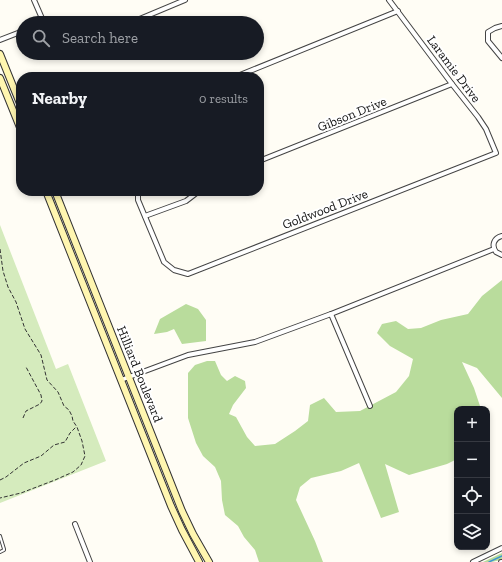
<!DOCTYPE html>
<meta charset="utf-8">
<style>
body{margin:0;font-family:"Zilla Slab",serif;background:#242831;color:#f1f3f6}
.controls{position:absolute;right:12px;bottom:12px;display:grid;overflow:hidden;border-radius:8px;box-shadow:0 2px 6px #0003}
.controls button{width:36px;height:36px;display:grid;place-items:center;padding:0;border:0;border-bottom:1px solid #363941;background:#171b24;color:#f1f3f6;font:20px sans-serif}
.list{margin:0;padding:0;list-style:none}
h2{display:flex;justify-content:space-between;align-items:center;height:52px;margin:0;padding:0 16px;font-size:17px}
h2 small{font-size:13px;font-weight:400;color:#9ea1a6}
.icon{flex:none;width:22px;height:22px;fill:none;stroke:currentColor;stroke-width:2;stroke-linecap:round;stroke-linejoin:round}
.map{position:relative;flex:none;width:502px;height:562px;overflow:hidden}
.search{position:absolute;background:#171b24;box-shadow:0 2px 6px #0003;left:16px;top:16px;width:248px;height:44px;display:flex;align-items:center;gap:10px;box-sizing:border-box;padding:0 14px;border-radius:22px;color:#9ea1a6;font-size:15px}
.panel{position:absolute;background:#171b24;box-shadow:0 2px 6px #0003;left:16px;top:72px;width:248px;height:124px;border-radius:16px}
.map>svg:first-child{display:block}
</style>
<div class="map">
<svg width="502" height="562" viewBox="0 0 502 562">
<rect width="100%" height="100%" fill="#fffdf5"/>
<polygon fill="#d5ebbd" points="0,225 56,369 68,364 106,461 0,503"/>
<g fill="#b9dc9c">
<polygon points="502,280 502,398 477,368 462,362 474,388 481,409 457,409 457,459 447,464 409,475 385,464 399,512 381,518 359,463 341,471 311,478 300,487 296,500 315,541 323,562 259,562 255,550 244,537 238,526 225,515 222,500 221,481 215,467 203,456 196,443 188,418 188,373 195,365 207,361 215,361 221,375 227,381 235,376 245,381 246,388 233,405 229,414 236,417 247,437 255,446 275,444 295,431 308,421 310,405 324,398 336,412 360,411 396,392 409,376 413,359 390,346 377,333 382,324 396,321 408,329 421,328 441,320 468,314 482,296"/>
<polygon points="186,304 198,309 206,320 206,341 182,344 174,329 167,332 154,334 160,319"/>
<path d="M502,553V559C495,562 491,562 483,562Z"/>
</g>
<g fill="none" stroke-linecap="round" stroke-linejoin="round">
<polyline stroke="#3f96cf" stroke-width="1.5" points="489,562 502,556"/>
<defs>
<polyline id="service" points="0,536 4,549 4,550 0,552"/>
<g id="minor">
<polyline points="34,0 44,23"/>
<polyline points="130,23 185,0"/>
<polyline points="502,26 495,28 488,32 488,41 502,58"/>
<polyline points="0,40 23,31"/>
<polyline points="235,77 398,11"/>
<polyline points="259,161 452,84"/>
<polyline points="139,191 138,194 138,200 164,262 174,270 188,274 496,153 486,129 478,117 452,84 389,0"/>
<polyline points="145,216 186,201 199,191"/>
<path d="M502,236C494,238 491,245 496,252L502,255"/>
<polyline points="331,314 370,406"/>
<polyline points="121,380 188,355 255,342 331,314 494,249"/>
<polyline points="75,524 90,562"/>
<polyline points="473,562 502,548"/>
<polyline points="501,562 502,562"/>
</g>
<g id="secondary">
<polyline points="0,54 21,106"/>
<polyline points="0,78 21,130"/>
<polyline points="46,191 171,506 182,530 199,562"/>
<polyline points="55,191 182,511 193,534 209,562"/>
</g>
</defs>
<use href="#service" stroke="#444" stroke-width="4"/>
<use href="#minor" stroke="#444" stroke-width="6"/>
<use href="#secondary" stroke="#333" stroke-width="8"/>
<g stroke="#333" stroke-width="1" stroke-dasharray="4 2" stroke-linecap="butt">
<polyline points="0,249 3,271 8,287 16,302 25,329 41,355 47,380 58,392 64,406 69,410 72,416 73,421 77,427 82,441 85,456 81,465 73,472 55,480 21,493 0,498"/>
<polyline points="23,418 26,411 40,404 42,401 41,395 26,367"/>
<polyline points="0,480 6,477 24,463 41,456 54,445 65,442 70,433 76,427"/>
</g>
<use href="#service" stroke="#fff" stroke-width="2"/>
<use href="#minor" stroke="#fff" stroke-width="4"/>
<use href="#secondary" stroke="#fff6b0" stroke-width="6"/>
</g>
<g text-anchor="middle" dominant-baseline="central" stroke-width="4" stroke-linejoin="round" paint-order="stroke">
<g font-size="13" fill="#111" stroke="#fff">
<text transform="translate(454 69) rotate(53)">Laramie Drive</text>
<text transform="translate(352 114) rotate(-22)">Gibson Drive</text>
<text transform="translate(325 209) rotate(-21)">Goldwood Drive</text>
<text transform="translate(140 374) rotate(68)">Hilliard Boulevard</text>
</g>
</g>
</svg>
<div class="controls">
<button>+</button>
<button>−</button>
<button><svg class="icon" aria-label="locate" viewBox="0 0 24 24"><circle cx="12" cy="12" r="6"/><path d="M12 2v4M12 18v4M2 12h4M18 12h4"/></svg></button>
<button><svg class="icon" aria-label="layers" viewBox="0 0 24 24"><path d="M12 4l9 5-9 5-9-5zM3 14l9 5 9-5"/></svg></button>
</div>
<div class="search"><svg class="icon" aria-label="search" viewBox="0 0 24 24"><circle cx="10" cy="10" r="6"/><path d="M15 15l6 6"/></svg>Search here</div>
<section class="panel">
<h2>Nearby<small>0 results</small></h2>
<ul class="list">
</ul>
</section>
</div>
